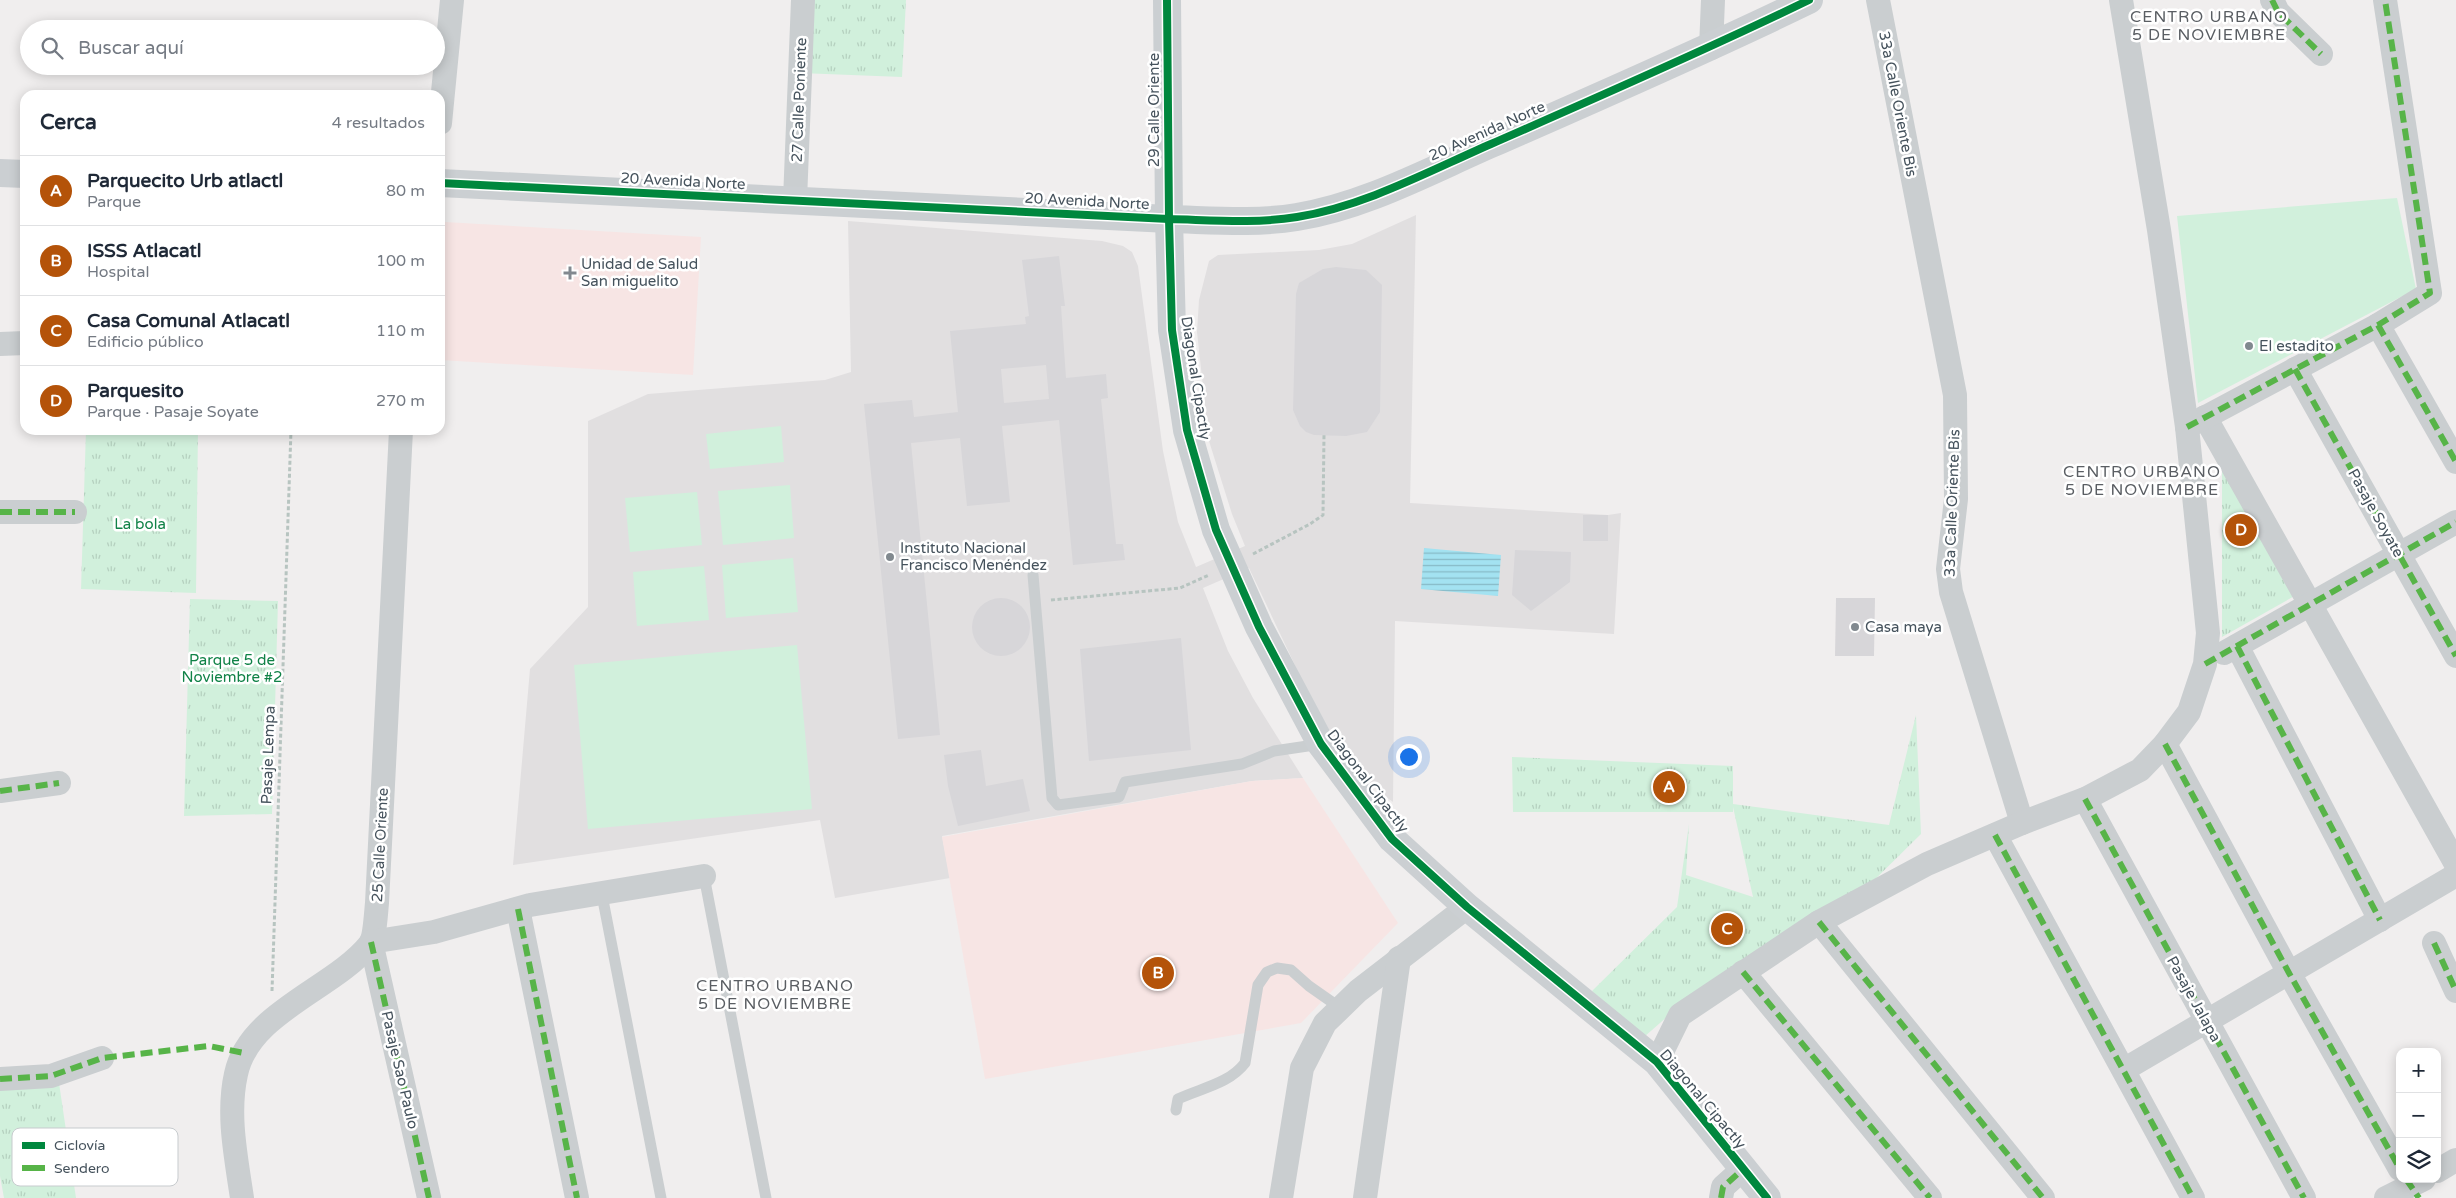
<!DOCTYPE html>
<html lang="es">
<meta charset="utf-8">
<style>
body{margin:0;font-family:"Varela Round",sans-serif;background:#f2f2f3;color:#1f2937}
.controls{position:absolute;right:15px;bottom:15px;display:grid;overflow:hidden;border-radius:10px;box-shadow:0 2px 12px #0003}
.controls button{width:45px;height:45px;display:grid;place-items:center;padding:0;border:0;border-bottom:1px solid #e0e1e3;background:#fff;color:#1f2937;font:25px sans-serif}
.you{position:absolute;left:1408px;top:756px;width:18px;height:18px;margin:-12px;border:4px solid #fff;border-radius:50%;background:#1a73e8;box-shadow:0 0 0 8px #1a73e833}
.badge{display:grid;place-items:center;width:32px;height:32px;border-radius:50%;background:#b45309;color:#fff;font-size:16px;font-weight:700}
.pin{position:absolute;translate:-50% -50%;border:2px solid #fff;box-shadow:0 1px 5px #0006}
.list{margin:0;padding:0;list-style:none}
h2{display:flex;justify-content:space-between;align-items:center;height:65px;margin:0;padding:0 20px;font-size:21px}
h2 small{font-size:16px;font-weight:400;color:#747a83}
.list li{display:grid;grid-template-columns:32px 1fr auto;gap:15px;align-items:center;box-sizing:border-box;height:70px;padding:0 20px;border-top:1px solid #e0e1e3}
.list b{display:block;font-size:19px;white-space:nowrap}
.list p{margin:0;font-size:16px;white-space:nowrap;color:#747a83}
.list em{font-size:16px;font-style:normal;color:#747a83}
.icon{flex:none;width:28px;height:28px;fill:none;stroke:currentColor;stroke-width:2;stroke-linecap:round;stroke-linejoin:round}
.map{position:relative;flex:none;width:2456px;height:1198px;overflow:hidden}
.search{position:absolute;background:#fff;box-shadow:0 2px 12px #0003;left:20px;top:20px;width:425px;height:55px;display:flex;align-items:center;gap:12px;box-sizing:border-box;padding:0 18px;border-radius:28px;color:#747a83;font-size:19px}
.panel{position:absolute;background:#fff;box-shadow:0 2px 12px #0003;left:20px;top:90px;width:425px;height:345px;border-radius:15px}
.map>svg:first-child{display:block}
</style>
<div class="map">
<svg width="2456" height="1198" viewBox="0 0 2456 1198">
<defs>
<pattern id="grass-tufts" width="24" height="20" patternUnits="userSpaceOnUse" patternTransform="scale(1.25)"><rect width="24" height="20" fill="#d1f0dc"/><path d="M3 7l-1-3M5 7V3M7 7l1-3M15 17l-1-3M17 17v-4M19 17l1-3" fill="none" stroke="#b5d0bf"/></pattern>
<pattern id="water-rules" width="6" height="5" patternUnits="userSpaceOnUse" patternTransform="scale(1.25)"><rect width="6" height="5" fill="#a3e2f1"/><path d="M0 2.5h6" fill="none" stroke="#87bac6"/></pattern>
</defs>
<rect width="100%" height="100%" fill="#f0eeee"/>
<polygon fill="#e1dfe0" points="1416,215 1410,503 1608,515 1621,513 1614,634 1395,621 1393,802 1378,791 1359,771 1329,730 1302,680 1249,568 1203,588 1228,651 1253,698 1303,778 1252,781 942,836 950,878 835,898 820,820 513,865 530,669 588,607 588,421 648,394 825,380 851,372 848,221 1102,241 1123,246 1132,252 1138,266 1163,451 1178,522 1196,567 1245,546 1232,514 1209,441 1197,332 1199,300 1209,261 1218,255 1319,250 1352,244"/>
<g fill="#f7e5e4">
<polygon points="445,222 701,237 693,375 440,360"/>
<polygon points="1303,778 1398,923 1301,1023 985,1079 942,837 1252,781"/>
</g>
<g fill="url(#grass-tufts)">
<polygon points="803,0 906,0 902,77 800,73"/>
<polygon points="86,430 198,430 196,593 81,589"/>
<polygon points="2222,465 2298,594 2222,637"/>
<polygon points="190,599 278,601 272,814 184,816"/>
<polygon points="1916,715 1921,834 1855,899 1676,1009 1644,1037 1592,991 1677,907 1689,824 1686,875 1753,897 1733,807 1733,812 1513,812 1512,757 1733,766 1733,804 1889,825"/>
<polygon points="59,1083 76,1198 4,1198 0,1176 0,1087"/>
</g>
<g fill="#d1f0dc">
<polygon points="2397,198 2416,289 2198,403 2177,216"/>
<polygon points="781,426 784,462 710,469 706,434"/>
<polygon points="790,485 794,538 723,545 718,491"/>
<polygon points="697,492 702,545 630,552 625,498"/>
<polygon points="793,558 798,612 726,618 722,565"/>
<polygon points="704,566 709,620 637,626 633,572"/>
<polygon points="797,645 812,809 588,829 574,665"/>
</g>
<polygon fill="url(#water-rules)" points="1424,548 1501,555 1498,596 1421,589"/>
<g fill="#d7d6d9" fill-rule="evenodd">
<path d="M1059,256L1065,306H1061L1066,378L1106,374L1108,398L1101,399L1116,544H1123L1125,560L1073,565L1059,420L1002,426L1010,502L967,506L960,438L911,443L940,735L898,739L864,404L912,400L914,417L958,412L950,331L1026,324L1025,317L1029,316L1022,260ZM1046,365L1049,399L1004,403L1001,369Z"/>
<polygon points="1336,267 1366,270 1382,285 1380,412 1367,432 1346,436 1314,435 1306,432 1300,426 1293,410 1296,294 1299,283 1323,269"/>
<rect x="1583" y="515" width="25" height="26"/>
<polygon points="1515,550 1571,552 1570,582 1531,611 1512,595"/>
<circle cx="1001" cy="627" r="29"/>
<polygon points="1836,598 1875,598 1874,656 1835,656"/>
<polygon points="1181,638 1191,750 1089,761 1080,649"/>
<polygon points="981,750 986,786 1023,779 1030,811 958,826 948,786 944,755"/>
</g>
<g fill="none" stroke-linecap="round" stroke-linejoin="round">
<g stroke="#b7c4c0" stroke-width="3" stroke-dasharray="4 2.5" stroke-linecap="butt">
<polyline points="1253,554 1310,524 1323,515 1324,435"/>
<polyline points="1051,600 1180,588 1209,575"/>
<polyline points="272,991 291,430"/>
</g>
<g stroke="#caced0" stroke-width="11">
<polyline points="1033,575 1052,798 1058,805 1119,797 1125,782 1242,764 1274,751 1321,744"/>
<polyline points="704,876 766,1198"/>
<polyline points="602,895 661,1198"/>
<path d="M1176,1110L1178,1099C1201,1088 1229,1084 1245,1063L1258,985L1267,972L1277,968L1291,970L1309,986L1339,1007"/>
</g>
<g stroke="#caced0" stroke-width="24">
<polyline points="1878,0 1955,395 1956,499 1948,569 1951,592 2022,823"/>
<polyline points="2272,0 2278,12 2321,54"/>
<polyline points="1711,48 1713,0"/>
<polyline points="440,123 452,0"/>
<polyline points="795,200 803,0"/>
<polyline points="2378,325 2456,462"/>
<polyline points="0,344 25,343"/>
<polyline points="2295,369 2456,656"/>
<polyline points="2205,417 2456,864"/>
<polyline points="2187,427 2378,325 2430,293 2385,0"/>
<polyline points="0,512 75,512"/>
<polyline points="2237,646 2380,920"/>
<polyline points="2224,653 2456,522"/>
<polyline points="2165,744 2289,973 2400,1169"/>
<polyline points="0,791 59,783"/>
<polyline points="2085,799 2304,1198"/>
<polyline points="1995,835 2193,1198"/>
<polyline points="518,909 577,1198"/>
<polyline points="1819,922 2043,1198"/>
<polyline points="2434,943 2456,991"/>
<polyline points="1743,972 1930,1198"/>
<polyline points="1657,1062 1680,1015 1819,922 1927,864 2022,823 2085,799 2140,770 2165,744 2189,712 2205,664 2208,633 2187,427 2159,230 2121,0"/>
<polyline points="2125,1069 2456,875"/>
<polyline points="0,1079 51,1076 102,1058"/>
<polyline points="2437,1171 2456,1160"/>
<path d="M242,1198C236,1157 227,1114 236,1074C249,1012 334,989 370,944C375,937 376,912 377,903L401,430"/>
<polyline points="429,1198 371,942 434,932 530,905 704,876"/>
<polyline points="1281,1198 1302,1068 1325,1023 1358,991 1467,907"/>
<polyline points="1365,1198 1399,958"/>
<polyline points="1721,1198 1723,1187 1743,1169"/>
<polyline points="2386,1198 2424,1179"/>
</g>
<g stroke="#cbcfd2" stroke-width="28">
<polyline points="1167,0 1169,219 1172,330 1187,430 1216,530 1259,627 1321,744 1392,839 1467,907 1657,1062 1767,1198"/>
<polyline points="0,173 25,174"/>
<path d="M440,183L1169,219C1211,220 1255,224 1297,217C1365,206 1429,171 1491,144C1598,97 1704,51 1809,0"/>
</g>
<g stroke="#57b448" stroke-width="6" stroke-dasharray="12 6" stroke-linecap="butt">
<polyline points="2272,0 2278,12 2321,54"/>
<polyline points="2378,325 2456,462"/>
<polyline points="2295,369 2456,656"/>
<polyline points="2187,427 2378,325 2430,293 2385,0"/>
<polyline points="0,512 75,512"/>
<polyline points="2237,646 2380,920"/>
<polyline points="2205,664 2456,522"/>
<polyline points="2165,744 2289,973 2400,1169"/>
<polyline points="0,791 59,783"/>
<polyline points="2085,799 2304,1198"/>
<polyline points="1995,835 2193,1198"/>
<polyline points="518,909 577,1198"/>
<polyline points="1819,922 2043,1198"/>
<polyline points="371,942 429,1198"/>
<polyline points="2434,943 2456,991"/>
<polyline points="1743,972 1930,1198"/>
<polyline points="0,1079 51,1076 102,1058 209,1046 244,1053"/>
<polyline points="2406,1179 2419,1198"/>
<polyline points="1721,1198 1723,1187 1743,1169"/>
</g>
<defs>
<g id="cycleway">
<polyline points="1167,0 1169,219 1172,330 1187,430 1216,530 1259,627 1321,744 1392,839 1467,907 1657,1062 1767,1198"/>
<path d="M440,183L1169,219C1211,220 1255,224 1297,217C1365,206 1429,171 1491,144C1598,97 1704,51 1809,0"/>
</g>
</defs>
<use href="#cycleway" stroke="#fff" stroke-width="11"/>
<use href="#cycleway" stroke="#00873e" stroke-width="8"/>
</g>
<g fill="#81898f" stroke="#fff" stroke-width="2">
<path d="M567.5 265.5h5v5h5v5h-5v5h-5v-5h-5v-5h5z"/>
<circle cx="2249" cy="346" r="5"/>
<circle cx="890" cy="557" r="5"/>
<circle cx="1855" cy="627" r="5"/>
</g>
<g text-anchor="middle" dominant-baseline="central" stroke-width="5" stroke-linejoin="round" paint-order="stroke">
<g font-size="15" fill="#45525c" stroke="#fff">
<text transform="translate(799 100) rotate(-88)">27 Calle Poniente</text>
<text transform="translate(1898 104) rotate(79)">33a Calle Oriente Bis</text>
<text transform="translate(1154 110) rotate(-90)">29 Calle Oriente</text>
<text transform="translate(1487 131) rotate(-24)">20 Avenida Norte</text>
<text transform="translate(683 181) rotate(3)">20 Avenida Norte</text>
<text transform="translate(1087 201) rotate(3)">20 Avenida Norte</text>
<text transform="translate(1196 378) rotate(81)">Diagonal Cipactly</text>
<text transform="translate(1952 503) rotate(-88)">33a Calle Oriente Bis</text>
<text transform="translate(2376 513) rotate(61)">Pasaje Soyate</text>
<text transform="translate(268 755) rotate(-88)">Pasaje Lempa</text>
<text transform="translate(1368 781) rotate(53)">Diagonal Cipactly</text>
<text transform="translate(380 845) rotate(-87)">25 Calle Oriente</text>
<text transform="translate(2194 999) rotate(61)">Pasaje Jalapa</text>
<text transform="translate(400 1070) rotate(77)">Pasaje Sao Paulo</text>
<text transform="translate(1703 1099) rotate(50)">Diagonal Cipactly</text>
</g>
<g font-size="15" fill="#45525c" stroke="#fff" text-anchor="start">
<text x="581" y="264">Unidad de Salud<tspan x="581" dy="17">San miguelito</tspan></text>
<text x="2259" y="346">El estadito</text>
<text x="900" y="548">Instituto Nacional<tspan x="900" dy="17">Francisco Menéndez</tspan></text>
<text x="1865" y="627">Casa maya</text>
</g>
<g font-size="15" fill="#108247" stroke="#fff">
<text x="140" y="524">La bola</text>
<text x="232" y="660">Parque 5 de<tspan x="232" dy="17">Noviembre #2</tspan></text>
</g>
<g font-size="16" letter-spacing="1" fill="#5a5e63" stroke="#fff">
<text x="2209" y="17">CENTRO URBANO<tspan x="2209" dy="18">5 DE NOVIEMBRE</tspan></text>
<text x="2142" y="472">CENTRO URBANO<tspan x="2142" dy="18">5 DE NOVIEMBRE</tspan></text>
<text x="775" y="986">CENTRO URBANO<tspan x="775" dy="18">5 DE NOVIEMBRE</tspan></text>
</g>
</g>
<rect x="12" y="1128" width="166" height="58" rx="8" fill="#fff" stroke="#c7cbce" stroke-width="1"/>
<rect x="22" y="1142" width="23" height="7" fill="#00873e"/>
<rect x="22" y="1165" width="23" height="6" fill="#57b448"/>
<g font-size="14" fill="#45525c">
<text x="54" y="1150">Ciclovía</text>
<text x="54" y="1173">Sendero</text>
</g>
</svg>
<div class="controls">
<button>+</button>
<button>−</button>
<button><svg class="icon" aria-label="layers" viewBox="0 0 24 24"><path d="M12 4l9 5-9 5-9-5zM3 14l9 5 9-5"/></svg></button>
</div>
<div class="you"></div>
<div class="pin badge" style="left:1669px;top:787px">A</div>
<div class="pin badge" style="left:1158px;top:973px">B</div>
<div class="pin badge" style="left:1727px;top:929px">C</div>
<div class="pin badge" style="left:2241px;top:530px">D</div>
<div class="search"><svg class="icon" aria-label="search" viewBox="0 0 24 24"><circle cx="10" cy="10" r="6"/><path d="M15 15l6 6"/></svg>Buscar aquí</div>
<section class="panel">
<h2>Cerca<small>4 resultados</small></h2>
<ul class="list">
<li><span class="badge">A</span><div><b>Parquecito Urb atlactl</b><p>Parque</p></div><em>80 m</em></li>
<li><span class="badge">B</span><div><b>ISSS Atlacatl</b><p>Hospital</p></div><em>100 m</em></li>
<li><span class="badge">C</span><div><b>Casa Comunal Atlacatl</b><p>Edificio público</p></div><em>110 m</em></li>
<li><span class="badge">D</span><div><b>Parquesito</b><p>Parque · Pasaje Soyate</p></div><em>270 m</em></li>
</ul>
</section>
</div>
